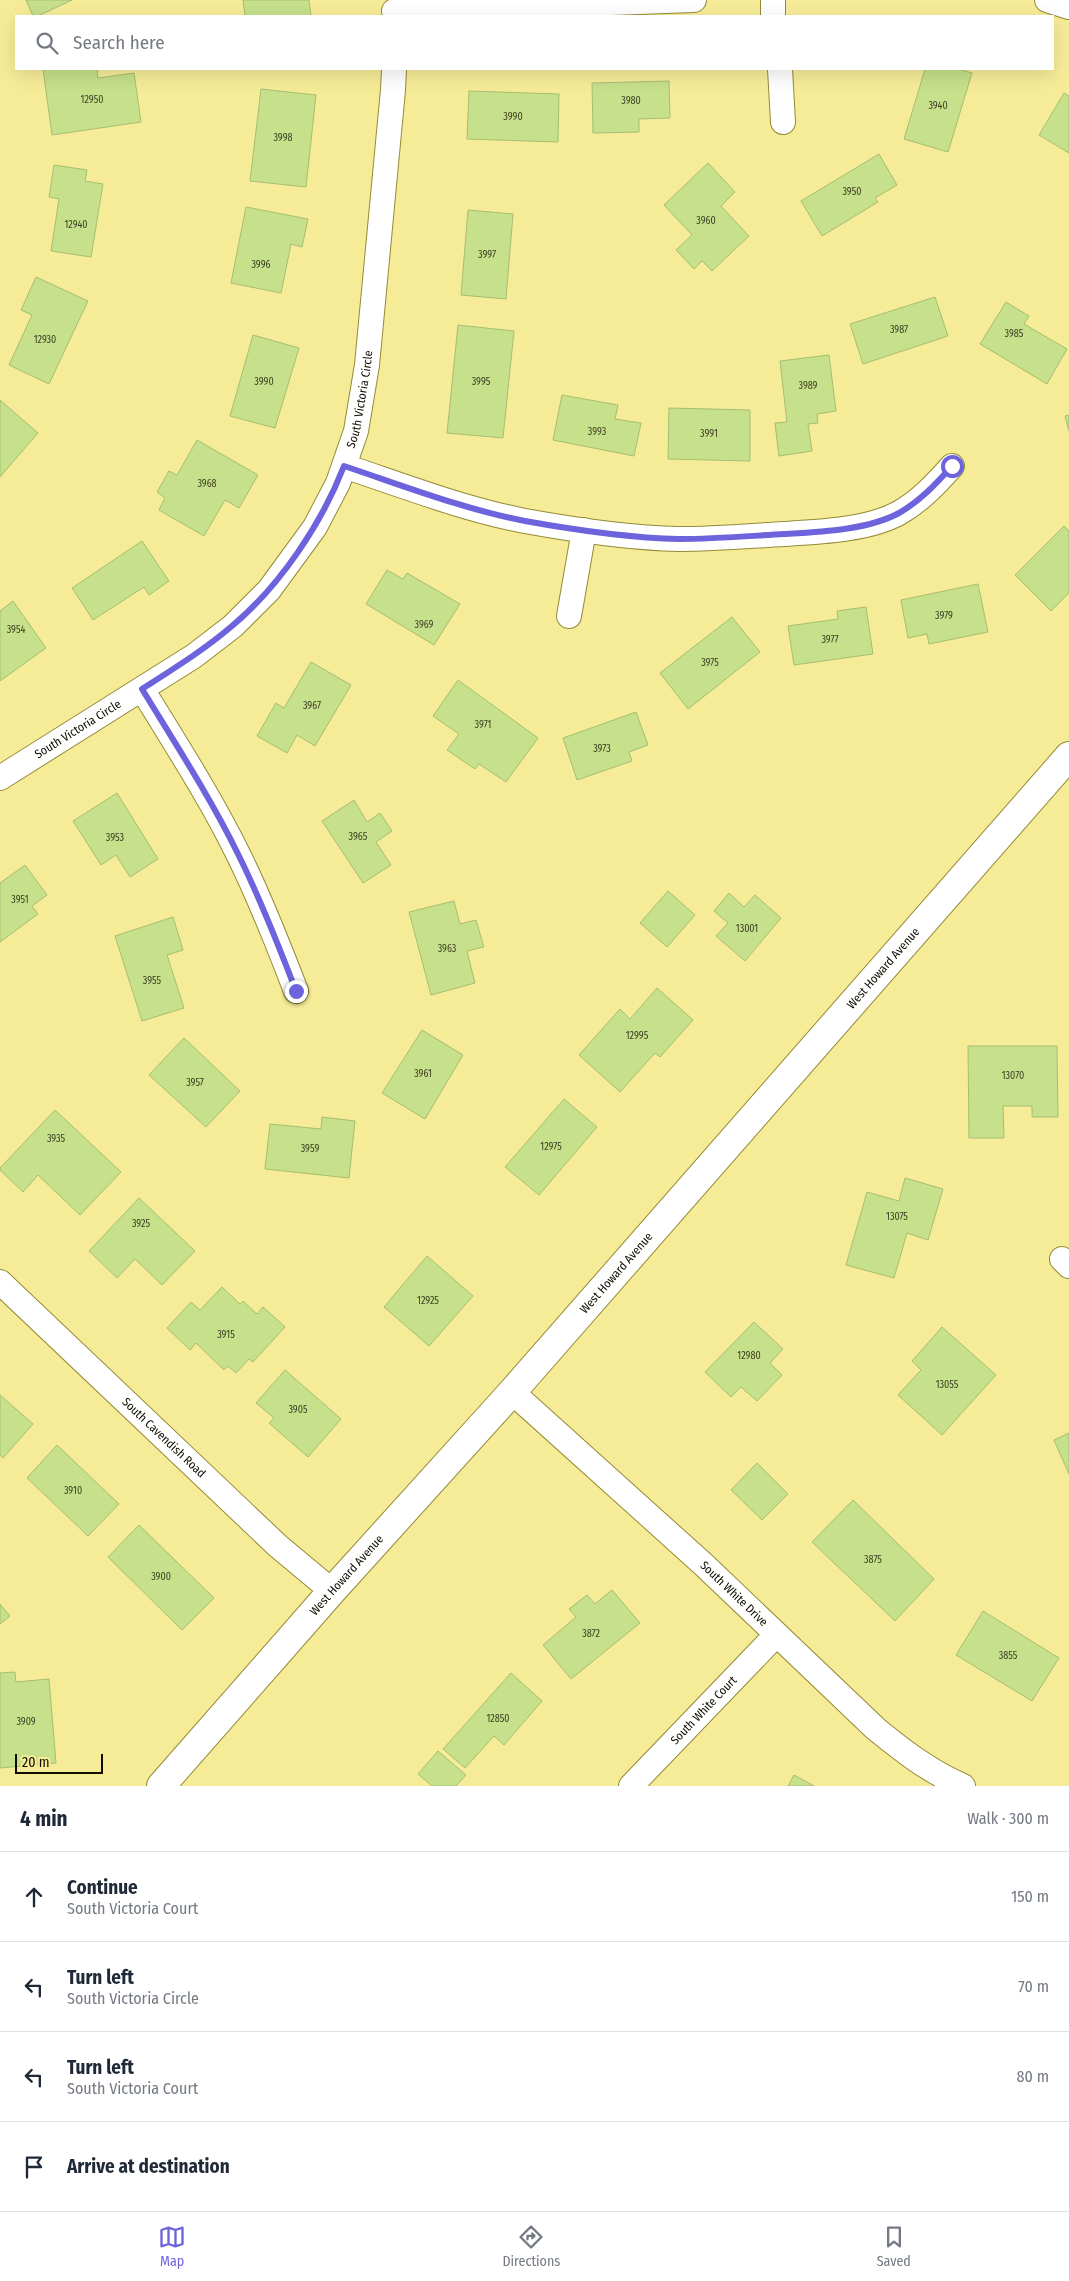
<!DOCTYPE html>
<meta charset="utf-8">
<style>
body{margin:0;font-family:"Fira Sans Condensed",sans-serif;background:#f2f2f3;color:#1f2937}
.scale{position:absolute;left:15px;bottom:12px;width:88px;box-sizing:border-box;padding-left:5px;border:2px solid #100c00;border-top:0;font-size:14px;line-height:18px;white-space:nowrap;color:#100c00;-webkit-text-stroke:4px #f6ec98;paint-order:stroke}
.stop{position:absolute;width:15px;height:15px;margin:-11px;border:4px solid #6d63dd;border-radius:50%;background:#fff}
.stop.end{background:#6d63dd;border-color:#fff;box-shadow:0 1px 5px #0008}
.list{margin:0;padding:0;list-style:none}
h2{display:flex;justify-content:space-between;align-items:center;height:65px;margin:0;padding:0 20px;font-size:21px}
h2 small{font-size:16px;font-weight:400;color:#747a83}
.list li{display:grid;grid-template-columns:32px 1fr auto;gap:15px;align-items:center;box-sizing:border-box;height:90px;padding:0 20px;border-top:1px solid #e0e1e3}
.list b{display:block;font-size:19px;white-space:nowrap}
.list p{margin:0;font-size:16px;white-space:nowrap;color:#747a83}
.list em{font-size:16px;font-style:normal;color:#747a83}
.icon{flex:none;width:28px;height:28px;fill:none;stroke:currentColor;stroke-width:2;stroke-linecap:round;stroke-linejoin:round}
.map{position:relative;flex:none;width:1069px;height:1786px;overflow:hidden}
.search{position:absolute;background:#fff;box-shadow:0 5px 20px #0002;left:15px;right:15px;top:15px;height:55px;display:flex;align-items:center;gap:12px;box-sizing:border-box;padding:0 18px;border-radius:0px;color:#747a83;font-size:19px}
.sheet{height:425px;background:#fff}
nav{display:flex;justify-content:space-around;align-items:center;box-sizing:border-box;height:70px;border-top:1px solid #e0e1e3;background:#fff;font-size:14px;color:#747a83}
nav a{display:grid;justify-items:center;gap:2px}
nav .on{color:#6d63dd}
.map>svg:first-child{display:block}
</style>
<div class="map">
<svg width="1069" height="1786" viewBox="0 0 1069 1786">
<rect width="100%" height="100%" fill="#f6ec98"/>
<g fill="#c6e08b" stroke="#a6be71">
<polygon points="26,0 72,0 38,16 33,16"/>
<polygon points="243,0 309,0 311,16 245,16"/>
<polygon points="43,69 97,69 98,78 134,73 141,122 52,135"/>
<polygon points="925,69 958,69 972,73 948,152 904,139"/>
<polygon points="669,81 670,118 639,119 639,132 593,133 592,83"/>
<polygon points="261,89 316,95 306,187 250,181"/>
<polygon points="469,91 559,94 558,142 467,139"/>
<polygon points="1064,93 1069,96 1069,153 1039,135"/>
<polygon points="879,154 897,185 875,198 878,202 822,236 801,201"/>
<polygon points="708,163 735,192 721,206 749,236 712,271 702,261 694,269 676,250 692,235 664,205"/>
<polygon points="54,165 87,170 85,181 103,184 91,257 51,251 59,199 49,197"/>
<polygon points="246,207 308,219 302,247 291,244 281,293 231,283"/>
<polygon points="468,210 513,214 506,299 461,295"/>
<polygon points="36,277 88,301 49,384 9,365 32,315 21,310"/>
<polygon points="935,297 948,336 863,364 850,324"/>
<polygon points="1006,302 1029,316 1024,324 1067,349 1047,384 980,344"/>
<polygon points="458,325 514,331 503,438 447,433"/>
<polygon points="253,335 299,348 275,428 230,416"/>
<polygon points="829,355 836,411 817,414 818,423 808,424 812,451 779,456 775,423 787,422 780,361"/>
<polygon points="562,395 618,405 615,419 641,423 634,456 553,440"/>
<polygon points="0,400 38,433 0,477"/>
<polygon points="669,408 750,410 750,461 668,459"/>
<polygon points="1069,415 1069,431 1065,416"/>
<polygon points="197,440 258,475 239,508 225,500 204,536 159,510 165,498 157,492 169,471 177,475"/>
<polygon points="1064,526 1069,531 1069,593 1051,611 1015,575"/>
<polygon points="142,541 169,581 149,595 144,587 93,620 72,588"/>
<polygon points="387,570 403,579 407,573 460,604 434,645 366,604"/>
<polygon points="978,584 988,632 929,644 927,634 908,638 901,600"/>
<polygon points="13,601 46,648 0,681 0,611"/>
<polygon points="866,607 873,654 794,665 788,626 838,619 837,611"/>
<polygon points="732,617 760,652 688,709 660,673"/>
<polygon points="311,662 351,685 315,746 297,735 287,753 257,736 276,703 284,708"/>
<polygon points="458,680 538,738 506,782 479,764 475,769 447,750 459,734 433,716"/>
<polygon points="636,712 648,745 629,752 632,761 577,780 563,738"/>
<polygon points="117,793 158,859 130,877 116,855 101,865 73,821"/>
<polygon points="354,800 367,822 380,813 392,831 376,842 391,865 363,883 322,821"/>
<polygon points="25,865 47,895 32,906 38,914 0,942 0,883"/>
<polygon points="668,891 695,915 667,947 640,923"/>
<polygon points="729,893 744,907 755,895 781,918 745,961 716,936 728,923 714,911"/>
<polygon points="454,901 460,924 476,920 484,947 467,951 475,983 431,995 409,912"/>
<polygon points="173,917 183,950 167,955 184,1008 142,1021 115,936"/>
<polygon points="657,988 693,1020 660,1057 655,1053 620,1092 579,1055 620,1009 630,1019"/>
<polygon points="422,1030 463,1055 425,1119 382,1093"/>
<polygon points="184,1038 240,1091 206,1127 149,1075"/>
<polygon points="968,1046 1057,1046 1058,1117 1032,1117 1032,1106 1003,1106 1004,1138 969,1138"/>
<polygon points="564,1099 597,1127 539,1195 505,1167"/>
<polygon points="55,1110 121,1172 80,1215 38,1175 23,1192 0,1170 0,1168"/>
<polygon points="322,1117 355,1121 349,1178 265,1169 270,1124 321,1129"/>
<polygon points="905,1178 943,1189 928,1240 907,1233 894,1278 846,1265 867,1192 899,1201"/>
<polygon points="139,1198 195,1251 162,1285 135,1259 117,1278 89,1251"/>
<polygon points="427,1256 473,1296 429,1346 384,1307"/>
<polygon points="222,1287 240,1304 243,1301 257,1314 263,1307 285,1327 253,1362 249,1359 236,1373 228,1366 224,1370 196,1343 190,1350 167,1328 191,1302 200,1310"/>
<polygon points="754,1322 783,1349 770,1363 782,1375 757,1401 741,1387 731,1397 705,1372"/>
<polygon points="942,1327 996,1375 942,1435 898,1395 921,1370 912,1361"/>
<polygon points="285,1370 341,1419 308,1457 269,1423 274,1418 256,1403"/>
<polygon points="0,1395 33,1424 3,1458 0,1455"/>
<polygon points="1069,1433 1069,1474 1054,1440"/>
<polygon points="57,1445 119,1504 88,1536 27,1478"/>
<polygon points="757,1463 788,1494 762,1520 731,1490"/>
<polygon points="853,1500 934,1579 895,1621 812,1542"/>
<polygon points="139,1525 214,1598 182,1630 108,1557"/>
<polygon points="612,1590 640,1623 571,1679 543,1645 576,1617 569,1609 587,1595 595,1604"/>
<polygon points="0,1604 10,1616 0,1624"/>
<polygon points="983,1611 1059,1658 1032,1701 956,1655"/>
<polygon points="15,1672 16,1682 49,1679 56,1763 0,1768 0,1673"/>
<polygon points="511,1673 542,1701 504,1745 494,1736 465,1768 443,1749"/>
<polygon points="438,1751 466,1775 456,1786 432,1786 418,1774"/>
<polygon points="794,1775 814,1786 788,1786"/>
</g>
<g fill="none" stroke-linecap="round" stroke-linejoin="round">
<defs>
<g id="street">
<polyline points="773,0 773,16"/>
<polyline points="1047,0 1069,7"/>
<polyline points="394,11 694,0"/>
<polyline points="780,69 783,122"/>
<path d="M344,466C404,486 463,509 525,521C575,530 628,538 679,539C714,539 749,536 784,534C819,532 868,530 899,513C920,501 936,484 952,466"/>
<polyline points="569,616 584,530"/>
<path d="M142,689C175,743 210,797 238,854C260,898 278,944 296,991"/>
<path id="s1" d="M0,778L194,656L233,626L269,590L315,527L338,483L356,431L367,365L393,90L394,69"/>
<polyline points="1062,1259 1069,1266"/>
<path id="s2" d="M0,1282L278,1546L332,1591"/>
<path id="s3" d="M512,1392L703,1564L876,1729C903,1751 930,1772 963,1786"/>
<path id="s4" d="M631,1786L776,1635"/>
</g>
<g id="secondary">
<path id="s5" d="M161,1786L332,1591L512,1392L1069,756"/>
</g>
</defs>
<use href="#street" stroke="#948a36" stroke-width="26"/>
<use href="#secondary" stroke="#948a36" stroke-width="30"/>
<use href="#street" stroke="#fff" stroke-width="24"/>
<use href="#secondary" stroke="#fff" stroke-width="28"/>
</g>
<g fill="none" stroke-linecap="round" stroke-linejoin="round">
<path stroke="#6d63dd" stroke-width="6" d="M296,991C278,944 260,898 238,854C210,797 175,743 142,689C173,669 204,650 232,626C280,586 322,523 344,466C404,486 463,509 525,521C575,530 628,538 679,539C714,539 749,536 784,534C819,532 868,530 899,513C920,501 936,484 952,466"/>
</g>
<g text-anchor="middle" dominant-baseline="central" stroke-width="4.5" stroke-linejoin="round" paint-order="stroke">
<g font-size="10" fill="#3e4123">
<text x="92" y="100">12950</text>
<text x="631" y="101">3980</text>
<text x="938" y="106">3940</text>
<text x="513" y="117">3990</text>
<text x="283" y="138">3998</text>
<text x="852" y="192">3950</text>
<text x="706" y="221">3960</text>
<text x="76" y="225">12940</text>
<text x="487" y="255">3997</text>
<text x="261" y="265">3996</text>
<text x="899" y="330">3987</text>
<text x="1014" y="334">3985</text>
<text x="45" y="340">12930</text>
<text x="264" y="382">3990</text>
<text x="481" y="382">3995</text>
<text x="808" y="386">3989</text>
<text x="597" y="432">3993</text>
<text x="709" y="434">3991</text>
<text x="207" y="484">3968</text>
<text x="944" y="616">3979</text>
<text x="424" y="625">3969</text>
<text x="16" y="630">3954</text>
<text x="830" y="640">3977</text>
<text x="710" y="663">3975</text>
<text x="312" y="706">3967</text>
<text x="483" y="725">3971</text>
<text x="602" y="749">3973</text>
<text x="358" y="837">3965</text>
<text x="115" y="838">3953</text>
<text x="20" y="900">3951</text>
<text x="747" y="929">13001</text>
<text x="447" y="949">3963</text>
<text x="152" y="981">3955</text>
<text x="637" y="1036">12995</text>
<text x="423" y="1074">3961</text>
<text x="1013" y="1076">13070</text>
<text x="195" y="1083">3957</text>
<text x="56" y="1139">3935</text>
<text x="551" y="1147">12975</text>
<text x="310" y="1149">3959</text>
<text x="897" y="1217">13075</text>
<text x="141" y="1224">3925</text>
<text x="428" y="1301">12925</text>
<text x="226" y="1335">3915</text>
<text x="749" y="1356">12980</text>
<text x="947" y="1385">13055</text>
<text x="298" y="1410">3905</text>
<text x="73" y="1491">3910</text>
<text x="873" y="1560">3875</text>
<text x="161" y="1577">3900</text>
<text x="591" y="1634">3872</text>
<text x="1008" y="1656">3855</text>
<text x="498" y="1719">12850</text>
<text x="26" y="1722">3909</text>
</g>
<g font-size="12" fill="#100c00" stroke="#f6ec98">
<text stroke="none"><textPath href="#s1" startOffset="544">South Victoria Circle</textPath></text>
<text stroke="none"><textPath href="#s1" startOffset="92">South Victoria Circle</textPath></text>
<text stroke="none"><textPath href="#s5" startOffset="1091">West Howard Avenue</textPath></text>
<text stroke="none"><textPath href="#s5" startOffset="686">West Howard Avenue</textPath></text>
<text stroke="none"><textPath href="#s2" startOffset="226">South Cavendish Road</textPath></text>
<text stroke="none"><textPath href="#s5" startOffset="281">West Howard Avenue</textPath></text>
<text stroke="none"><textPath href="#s3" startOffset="300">South White Drive</textPath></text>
<text stroke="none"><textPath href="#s4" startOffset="105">South White Court</textPath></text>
</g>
</g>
</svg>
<div class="scale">20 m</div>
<div class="stop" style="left:952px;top:466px"></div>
<div class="stop end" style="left:296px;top:991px"></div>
<div class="search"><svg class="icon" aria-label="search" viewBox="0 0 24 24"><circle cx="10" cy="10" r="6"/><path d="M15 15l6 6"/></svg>Search here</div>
</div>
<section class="sheet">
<h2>4 min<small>Walk · 300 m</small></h2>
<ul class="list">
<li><svg class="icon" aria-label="ahead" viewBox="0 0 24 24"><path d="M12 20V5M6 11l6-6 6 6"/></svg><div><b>Continue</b><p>South Victoria Court</p></div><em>150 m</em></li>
<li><svg class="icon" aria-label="left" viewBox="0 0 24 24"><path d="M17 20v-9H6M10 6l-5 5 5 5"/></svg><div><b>Turn left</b><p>South Victoria Circle</p></div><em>70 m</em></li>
<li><svg class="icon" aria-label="left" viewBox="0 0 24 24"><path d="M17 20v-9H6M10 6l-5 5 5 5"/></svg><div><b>Turn left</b><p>South Victoria Court</p></div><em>80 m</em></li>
<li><svg class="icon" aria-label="arrive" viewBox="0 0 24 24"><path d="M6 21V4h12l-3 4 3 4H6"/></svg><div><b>Arrive at destination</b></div></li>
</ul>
</section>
<nav>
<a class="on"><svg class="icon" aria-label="map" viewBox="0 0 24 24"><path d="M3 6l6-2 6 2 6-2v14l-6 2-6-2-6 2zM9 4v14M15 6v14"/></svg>Map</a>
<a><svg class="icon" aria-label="directions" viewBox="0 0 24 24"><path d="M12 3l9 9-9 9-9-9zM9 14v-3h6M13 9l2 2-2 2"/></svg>Directions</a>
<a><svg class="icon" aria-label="saved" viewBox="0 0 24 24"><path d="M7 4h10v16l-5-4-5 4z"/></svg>Saved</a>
</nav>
